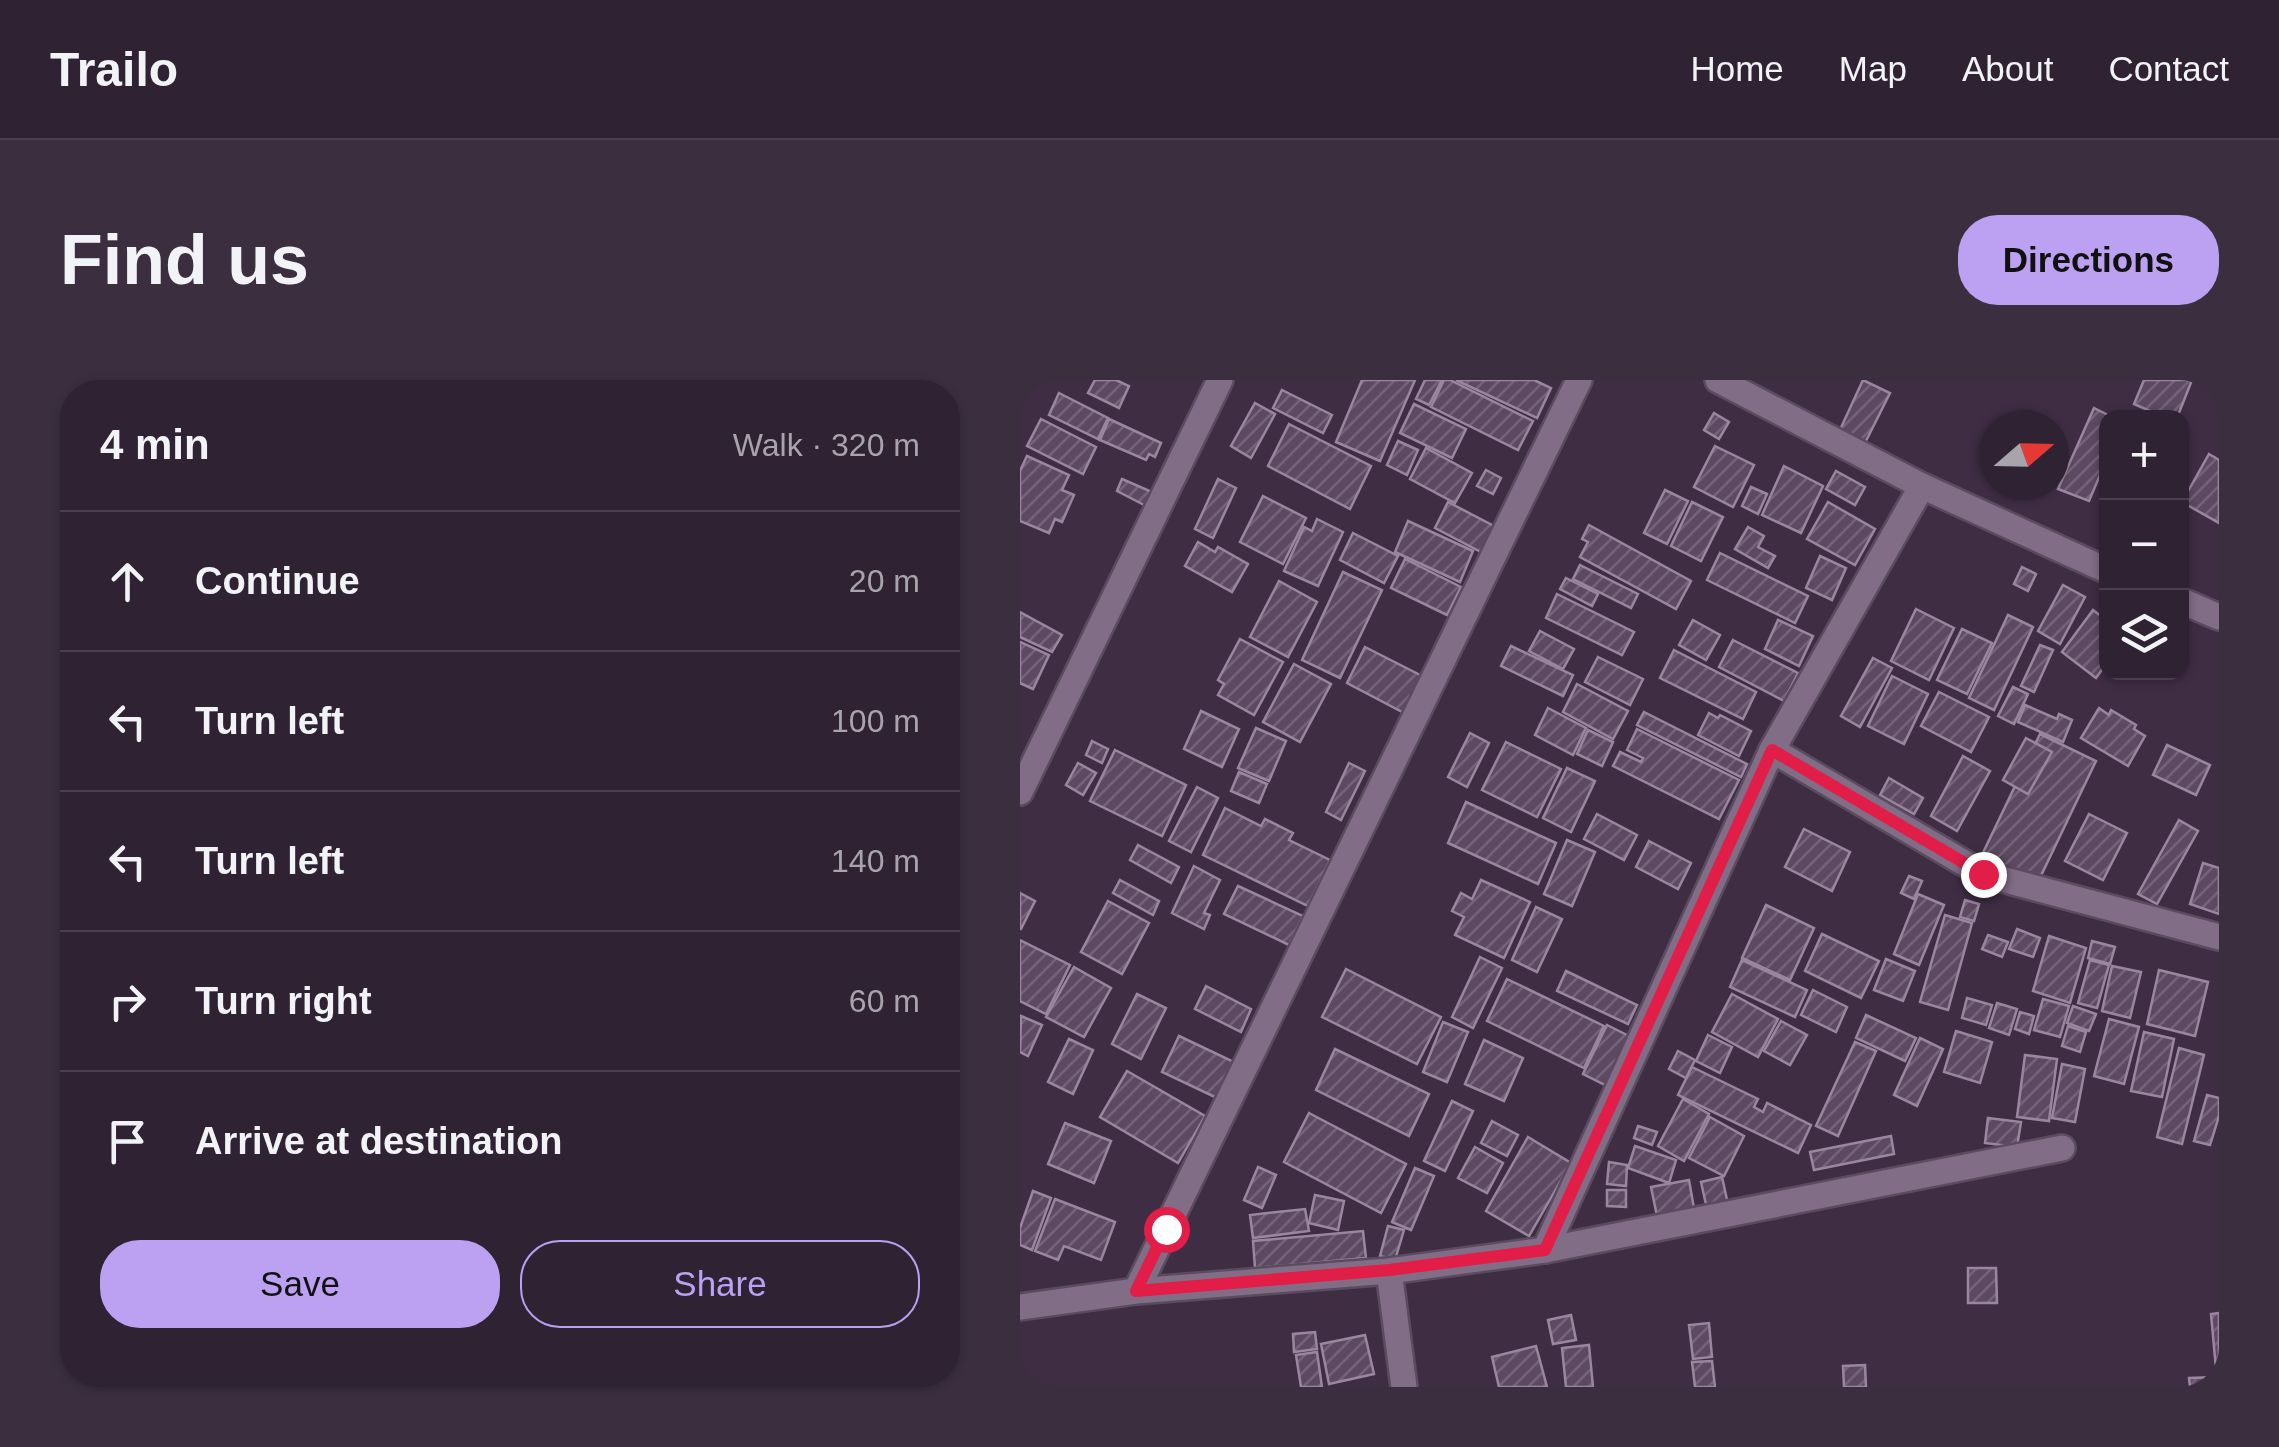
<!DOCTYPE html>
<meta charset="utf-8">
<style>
body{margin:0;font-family:Arial,sans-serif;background:#3b2f3f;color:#f1f3f6}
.controls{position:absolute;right:30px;top:30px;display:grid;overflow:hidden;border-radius:20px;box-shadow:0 2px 8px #0004}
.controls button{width:90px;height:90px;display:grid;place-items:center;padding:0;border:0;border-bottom:2px solid #4a3f4e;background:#2f2233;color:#f1f3f6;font:50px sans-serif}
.compass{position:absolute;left:959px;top:30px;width:90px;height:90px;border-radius:50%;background:#2f2233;box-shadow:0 2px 8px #0004;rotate:70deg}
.stop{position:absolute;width:30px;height:30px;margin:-22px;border:8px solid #e11d48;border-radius:50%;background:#fff}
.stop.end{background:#e11d48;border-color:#fff;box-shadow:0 2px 10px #0008}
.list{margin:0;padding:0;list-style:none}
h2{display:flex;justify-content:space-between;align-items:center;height:130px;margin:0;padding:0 40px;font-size:42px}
h2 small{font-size:32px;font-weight:400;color:#a7a4ac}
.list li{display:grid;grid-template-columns:65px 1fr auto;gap:30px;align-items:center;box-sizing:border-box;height:140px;padding:0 40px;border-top:2px solid #4a3f4e}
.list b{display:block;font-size:38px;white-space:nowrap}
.list em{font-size:32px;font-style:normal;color:#a7a4ac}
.actions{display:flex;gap:20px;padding:30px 40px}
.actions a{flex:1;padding:22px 0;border:2px solid #bca0f2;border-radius:40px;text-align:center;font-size:35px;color:#bca0f2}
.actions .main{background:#bca0f2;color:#111}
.icon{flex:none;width:55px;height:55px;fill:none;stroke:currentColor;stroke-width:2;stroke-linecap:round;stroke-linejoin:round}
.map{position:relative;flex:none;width:1199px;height:1007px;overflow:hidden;border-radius:40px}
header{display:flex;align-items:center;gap:60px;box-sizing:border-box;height:140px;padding:0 50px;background:#2f2233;border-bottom:2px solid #4a3f4e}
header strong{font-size:48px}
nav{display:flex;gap:55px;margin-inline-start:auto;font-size:35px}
.intro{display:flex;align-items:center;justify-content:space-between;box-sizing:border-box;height:240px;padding:0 60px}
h1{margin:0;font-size:70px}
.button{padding:25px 45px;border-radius:40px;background:#bca0f2;color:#111;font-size:35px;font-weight:700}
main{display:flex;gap:60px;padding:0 60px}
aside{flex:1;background:#2f2233;border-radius:40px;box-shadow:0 2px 8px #0004}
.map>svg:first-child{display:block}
</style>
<header>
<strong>Trailo</strong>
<nav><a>Home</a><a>Map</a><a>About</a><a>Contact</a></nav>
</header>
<div class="intro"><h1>Find us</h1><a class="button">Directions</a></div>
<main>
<aside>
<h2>4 min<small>Walk · 320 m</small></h2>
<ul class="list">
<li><svg class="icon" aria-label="ahead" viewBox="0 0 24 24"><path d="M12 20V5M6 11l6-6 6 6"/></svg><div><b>Continue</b></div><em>20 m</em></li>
<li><svg class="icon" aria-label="left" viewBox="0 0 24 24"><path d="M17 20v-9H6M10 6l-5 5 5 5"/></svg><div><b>Turn left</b></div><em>100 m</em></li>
<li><svg class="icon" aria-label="left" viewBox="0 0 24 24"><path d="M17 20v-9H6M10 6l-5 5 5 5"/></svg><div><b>Turn left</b></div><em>140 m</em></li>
<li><svg class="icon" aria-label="right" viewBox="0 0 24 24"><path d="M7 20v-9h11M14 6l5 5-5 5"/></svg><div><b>Turn right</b></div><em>60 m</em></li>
<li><svg class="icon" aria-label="arrive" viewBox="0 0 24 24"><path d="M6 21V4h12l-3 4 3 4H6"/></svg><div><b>Arrive at destination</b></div></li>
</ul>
<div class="actions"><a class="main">Save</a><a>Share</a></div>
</aside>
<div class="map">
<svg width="1199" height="1007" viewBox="0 0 1199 1007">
<defs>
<pattern id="building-hatch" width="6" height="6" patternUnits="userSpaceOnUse" patternTransform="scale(2.5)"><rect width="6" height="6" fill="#5d4a62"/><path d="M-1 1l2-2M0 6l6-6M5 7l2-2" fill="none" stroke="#756479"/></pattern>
</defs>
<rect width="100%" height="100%" fill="#3f2d44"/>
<g fill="url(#building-hatch)" stroke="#9b86a0" stroke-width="2.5">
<polygon points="75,0 96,0 109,6 99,28 68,13"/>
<polygon points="342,0 395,0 360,81 316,62"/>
<polygon points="405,0 422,0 409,25 396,19"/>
<polygon points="424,0 430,0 513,41 498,70 411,27"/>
<polygon points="436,0 514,0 531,8 517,38"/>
<polygon points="843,0 870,13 844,65 818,54"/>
<polygon points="1124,0 1172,0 1157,38 1146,38 1114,24"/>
<polygon points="262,10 312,35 303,53 253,28"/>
<polygon points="39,13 88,38 78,59 29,35"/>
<polygon points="235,23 255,34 231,78 211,66"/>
<polygon points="394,24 446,49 432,78 380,53"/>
<polygon points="1074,28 1094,38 1086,38 1086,81 1069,121 1038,109"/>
<polygon points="694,33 709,42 699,59 684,50"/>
<polygon points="21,39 76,67 63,94 7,66"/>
<polygon points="89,39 141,63 135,77 129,74 126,80 80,60"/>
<polygon points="269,44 351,86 330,129 248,86"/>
<polygon points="378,61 398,70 387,95 367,85"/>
<polygon points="695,66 734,85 713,127 674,107"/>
<polygon points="406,68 452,93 435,123 390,99"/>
<polygon points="1189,74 1199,80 1199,143 1162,122"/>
<polygon points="7,76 49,95 42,110 54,115 42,142 35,139 29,153 0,141 0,91"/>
<polygon points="764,86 803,106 781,153 742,135"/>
<polygon points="466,90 481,98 473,114 457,106"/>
<polygon points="816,91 845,107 835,125 806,109"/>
<polygon points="102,99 139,115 132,129 97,111"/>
<polygon points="198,99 216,108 193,158 175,149"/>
<polygon points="731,107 747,114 738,134 722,126"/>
<polygon points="645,110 668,121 647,164 624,153"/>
<polygon points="243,116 286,138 263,184 220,162"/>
<polygon points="428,122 474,146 461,172 415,148"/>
<polygon points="672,122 703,137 681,181 651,166"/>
<polygon points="808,122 855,149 835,185 787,159"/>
<polygon points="297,139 323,152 298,206 264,191 284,147 292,151"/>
<polygon points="388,141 453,171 440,202 375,172"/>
<polygon points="569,145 671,201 656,229 560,177 568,162 562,159"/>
<polygon points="728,147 744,156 738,167 755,176 748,188 715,169"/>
<polygon points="333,153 378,176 364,203 320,180"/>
<polygon points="178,162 195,172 198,167 228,184 212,212 165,186"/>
<polygon points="700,173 788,216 775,243 687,200"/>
<polygon points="800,176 826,188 812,220 786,208"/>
<polygon points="385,179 441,207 427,235 371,208"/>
<polygon points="560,185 618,214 611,228 553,199"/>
<polygon points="1002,187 1016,194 1008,211 994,204"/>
<polygon points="323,192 362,210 320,298 282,280"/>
<polygon points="546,198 578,214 572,226 540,209"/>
<polygon points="259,201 297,222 268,277 230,257"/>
<polygon points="1043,205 1065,217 1040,264 1018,251"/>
<polygon points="537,214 614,252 602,275 526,238"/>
<polygon points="896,229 934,248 909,300 871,281"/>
<polygon points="1073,230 1086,240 1086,284 1076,298 1042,272"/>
<polygon points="0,232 42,255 32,272 0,257"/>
<polygon points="988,235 1013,247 974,330 949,318"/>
<polygon points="673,240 700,255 686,280 659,265"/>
<polygon points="758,240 793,256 779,286 745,269"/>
<polygon points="942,249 972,263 947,314 917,300"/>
<polygon points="520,251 554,269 543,289 509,271"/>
<polygon points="220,259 263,282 234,335 198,315 204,304 198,300"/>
<polygon points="713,260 778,293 764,321 699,287"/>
<polygon points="0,262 29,275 13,309 0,303"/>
<polygon points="1020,265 1033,270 1014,312 1001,306"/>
<polygon points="491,266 553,295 543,316 481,286"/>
<polygon points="345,267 406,298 388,335 327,303"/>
<polygon points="654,270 736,312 723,339 640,298"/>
<polygon points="578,277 623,299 610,325 565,302"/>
<polygon points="853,278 872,288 840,347 821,336"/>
<polygon points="274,284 311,304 280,362 243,342"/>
<polygon points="872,296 908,314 884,364 848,346"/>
<polygon points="557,304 608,331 593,359 543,332"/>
<polygon points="993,307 1008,314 994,344 978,336"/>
<polygon points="919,312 969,337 951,372 901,346"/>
<polygon points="1005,325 1037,339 1039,334 1052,340 1043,362 998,342"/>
<polygon points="528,328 566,348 553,375 515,355"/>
<polygon points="1079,328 1089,335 1091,330 1116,345 1114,349 1125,356 1108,386 1061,358"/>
<polygon points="181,331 219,349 202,387 164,369"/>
<polygon points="624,332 727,384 721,397 617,345"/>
<polygon points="689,333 698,338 700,335 731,351 719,376 678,355"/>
<polygon points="236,348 266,361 249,401 218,388"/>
<polygon points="617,349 719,400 699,439 593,386 600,372 621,382 623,378 607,370"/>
<polygon points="568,350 593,362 582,386 557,374"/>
<polygon points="450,353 469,363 447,407 428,397"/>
<polygon points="1020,354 1076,381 1017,504 961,477"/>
<polygon points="1006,358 1032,372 1008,414 983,400"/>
<polygon points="72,361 88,369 82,383 66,375"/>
<polygon points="486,362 541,389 517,437 462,410"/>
<polygon points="1147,365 1190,385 1176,415 1133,395"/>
<polygon points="95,370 166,405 142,456 70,421"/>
<polygon points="943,376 970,391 937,451 911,436"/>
<polygon points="58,383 76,393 63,415 46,405"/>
<polygon points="329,383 345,391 321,440 306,432"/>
<polygon points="547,388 575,401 551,452 523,438"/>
<polygon points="219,392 247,404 239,423 211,411"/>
<polygon points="869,398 903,418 894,434 860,415"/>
<polygon points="177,407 198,418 171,472 149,461"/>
<polygon points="446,422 536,463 518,504 428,463"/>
<polygon points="205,428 241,446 245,439 273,453 269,460 310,480 288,526 183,475"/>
<polygon points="577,434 617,455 604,480 564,459"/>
<polygon points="1069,434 1107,453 1083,500 1045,481"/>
<polygon points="1159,440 1178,451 1137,524 1118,514"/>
<polygon points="784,449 830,472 812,511 765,487"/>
<polygon points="547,460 575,472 552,526 524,514"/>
<polygon points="629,461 671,483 658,509 616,487"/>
<polygon points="118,465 159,487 151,503 110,480"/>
<polygon points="1183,483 1199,488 1199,534 1170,524"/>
<polygon points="174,486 200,500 184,533 190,535 184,549 152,533"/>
<polygon points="889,496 902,501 894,519 881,513"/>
<polygon points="100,500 139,521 133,535 93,513"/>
<polygon points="461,500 510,522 484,578 435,555 444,537 432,531 441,513 452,519"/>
<polygon points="218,506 283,536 269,565 204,534"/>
<polygon points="0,513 15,521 1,549 0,549"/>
<polygon points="898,514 924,525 899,585 874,574"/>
<polygon points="945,520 959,524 954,541 940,537"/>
<polygon points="88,521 129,543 102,594 61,572"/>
<polygon points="746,525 794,548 770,600 722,578"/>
<polygon points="516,527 542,539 517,592 492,580"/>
<polygon points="925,535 952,543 928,630 900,622"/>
<polygon points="997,549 1020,558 1013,577 989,569"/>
<polygon points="802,554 859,581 841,618 785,591"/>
<polygon points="968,555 988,562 982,577 962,569"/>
<polygon points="1029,556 1066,568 1050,623 1013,611"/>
<polygon points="0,560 50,585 26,634 0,621"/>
<polygon points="1072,561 1095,567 1090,584 1068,578"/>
<polygon points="460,577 482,588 453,648 432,637"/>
<polygon points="866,579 895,591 883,621 854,610"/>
<polygon points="722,580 787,610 775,637 710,607"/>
<polygon points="1070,580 1089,585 1077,628 1058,623"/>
<polygon points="1092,586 1121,592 1110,638 1082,631"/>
<polygon points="54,587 91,608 64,657 26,637"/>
<polygon points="326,589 421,637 397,684 302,637"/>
<polygon points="1139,590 1188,602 1175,656 1127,644"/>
<polygon points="546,591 617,625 608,644 537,611"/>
<polygon points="487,599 584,646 564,688 467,641"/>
<polygon points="186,606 231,629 221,652 175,629"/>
<polygon points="793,610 827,627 816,652 781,635"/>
<polygon points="117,614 146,628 121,679 92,664"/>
<polygon points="712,614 758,639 738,677 692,652"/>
<polygon points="947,618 972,625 966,645 942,638"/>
<polygon points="1023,619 1049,626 1040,657 1014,650"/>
<polygon points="977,623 997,629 989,655 969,648"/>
<polygon points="1053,626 1076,634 1069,651 1047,643"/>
<polygon points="1000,632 1014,636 1009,654 995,649"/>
<polygon points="846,635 896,658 885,681 836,658"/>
<polygon points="1,636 22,645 8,676 0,672"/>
<polygon points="1089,639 1119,647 1104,704 1074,696"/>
<polygon points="761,641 787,655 770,685 744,671"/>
<polygon points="423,642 448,652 427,702 403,692"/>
<polygon points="587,645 609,656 585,705 563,694"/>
<polygon points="1048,646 1066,652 1060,672 1042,666"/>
<polygon points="936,651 972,662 960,703 924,692"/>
<polygon points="1124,652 1154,659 1142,717 1111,711"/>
<polygon points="688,655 712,667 700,693 676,681"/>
<polygon points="159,656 214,682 197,718 142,692"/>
<polygon points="900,658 923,669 897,726 874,715"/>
<polygon points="49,659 73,670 53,714 28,702"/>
<polygon points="464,660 503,678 484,721 445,704"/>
<polygon points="835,662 856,671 818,756 796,746"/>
<polygon points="1159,668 1184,675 1162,764 1137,757"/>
<polygon points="315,669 409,714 389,756 296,710"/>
<polygon points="658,671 675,680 666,698 649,689"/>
<polygon points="1005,675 1037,679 1029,741 997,737"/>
<polygon points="1042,684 1065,689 1055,742 1032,738"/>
<polygon points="672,687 738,719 734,727 743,732 747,723 791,745 778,773 658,715"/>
<polygon points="107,691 185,736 158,783 80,737"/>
<polygon points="1187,715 1199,718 1199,736 1190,765 1174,761"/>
<polygon points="663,719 689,734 664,781 638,766"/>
<polygon points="432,721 453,731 425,791 404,781"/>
<polygon points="289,733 386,784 361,833 264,782"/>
<polygon points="690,737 724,756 704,796 669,778"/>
<polygon points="968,738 1001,742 997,767 965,763"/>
<polygon points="472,741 498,755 487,776 461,763"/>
<polygon points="45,743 91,761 74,803 28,784"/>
<polygon points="618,746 637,752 632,765 614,758"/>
<polygon points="871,756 874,774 794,790 790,772"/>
<polygon points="508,757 551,783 509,856 466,831"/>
<polygon points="615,766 656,780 649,803 608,788"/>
<polygon points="455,767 483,783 467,813 438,798"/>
<polygon points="589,782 607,785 606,806 587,804"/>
<polygon points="238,787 256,795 242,828 224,820"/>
<polygon points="395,788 414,796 391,850 372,842"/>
<polygon points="702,797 708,824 687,829 681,802"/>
<polygon points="669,800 675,834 638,841 631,807"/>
<polygon points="587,810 606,810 606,827 587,826"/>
<polygon points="13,811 31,818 12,870 0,865 0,848"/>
<polygon points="295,815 324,821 318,850 289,843"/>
<polygon points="35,819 95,842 81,880 44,866 38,880 15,871"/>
<polygon points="285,829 289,851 233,858 230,835"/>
<polygon points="368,846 384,850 375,880 360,876"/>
<polygon points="343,851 346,878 235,888 233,861"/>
<polygon points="948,888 976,888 977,923 948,923"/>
<polygon points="1199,933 1199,989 1196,989 1191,934"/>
<polygon points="551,935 556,960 533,964 528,940"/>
<polygon points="689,943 692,977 673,979 669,945"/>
<polygon points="295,952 297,969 274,972 273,954"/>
<polygon points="345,955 354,994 309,1004 301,964"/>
<polygon points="569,965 573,1007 546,1007 542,968"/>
<polygon points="516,966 527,1007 479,1007 472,977"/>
<polygon points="297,972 302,1007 281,1007 276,975"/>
<polygon points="692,981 695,1007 675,1007 672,982"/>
<polygon points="845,985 846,1007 824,1007 823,986"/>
<polygon points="1199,997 1199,1007 1170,1007 1169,998"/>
</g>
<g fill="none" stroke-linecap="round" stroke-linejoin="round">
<defs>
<g id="minor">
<polyline points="698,0 902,106 1086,190"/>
<polyline points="1162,221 1199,237"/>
<polyline points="752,370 963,494 1199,557"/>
<polyline points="0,412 200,0"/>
<polyline points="525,870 752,370 902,106"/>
<polyline points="369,891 384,1007"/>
<polyline points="116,911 559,0"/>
<polyline points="0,927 116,911 369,891 525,870 1042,768"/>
</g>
</defs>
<use href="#minor" stroke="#5b4b5f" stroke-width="30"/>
<use href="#minor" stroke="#816d86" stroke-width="25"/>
</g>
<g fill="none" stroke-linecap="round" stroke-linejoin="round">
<polyline stroke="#e11d48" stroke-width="12" points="146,849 116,911 369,890 525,870 752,370 963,494"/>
</g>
</svg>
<div class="controls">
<button>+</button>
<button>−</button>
<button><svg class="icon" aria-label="layers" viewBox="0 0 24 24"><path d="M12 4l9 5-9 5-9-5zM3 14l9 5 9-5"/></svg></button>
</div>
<svg class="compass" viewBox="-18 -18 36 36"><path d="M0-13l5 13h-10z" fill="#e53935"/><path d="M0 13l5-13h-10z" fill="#a7a4ac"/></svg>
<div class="stop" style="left:146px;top:849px"></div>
<div class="stop end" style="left:963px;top:494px"></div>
</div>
</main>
